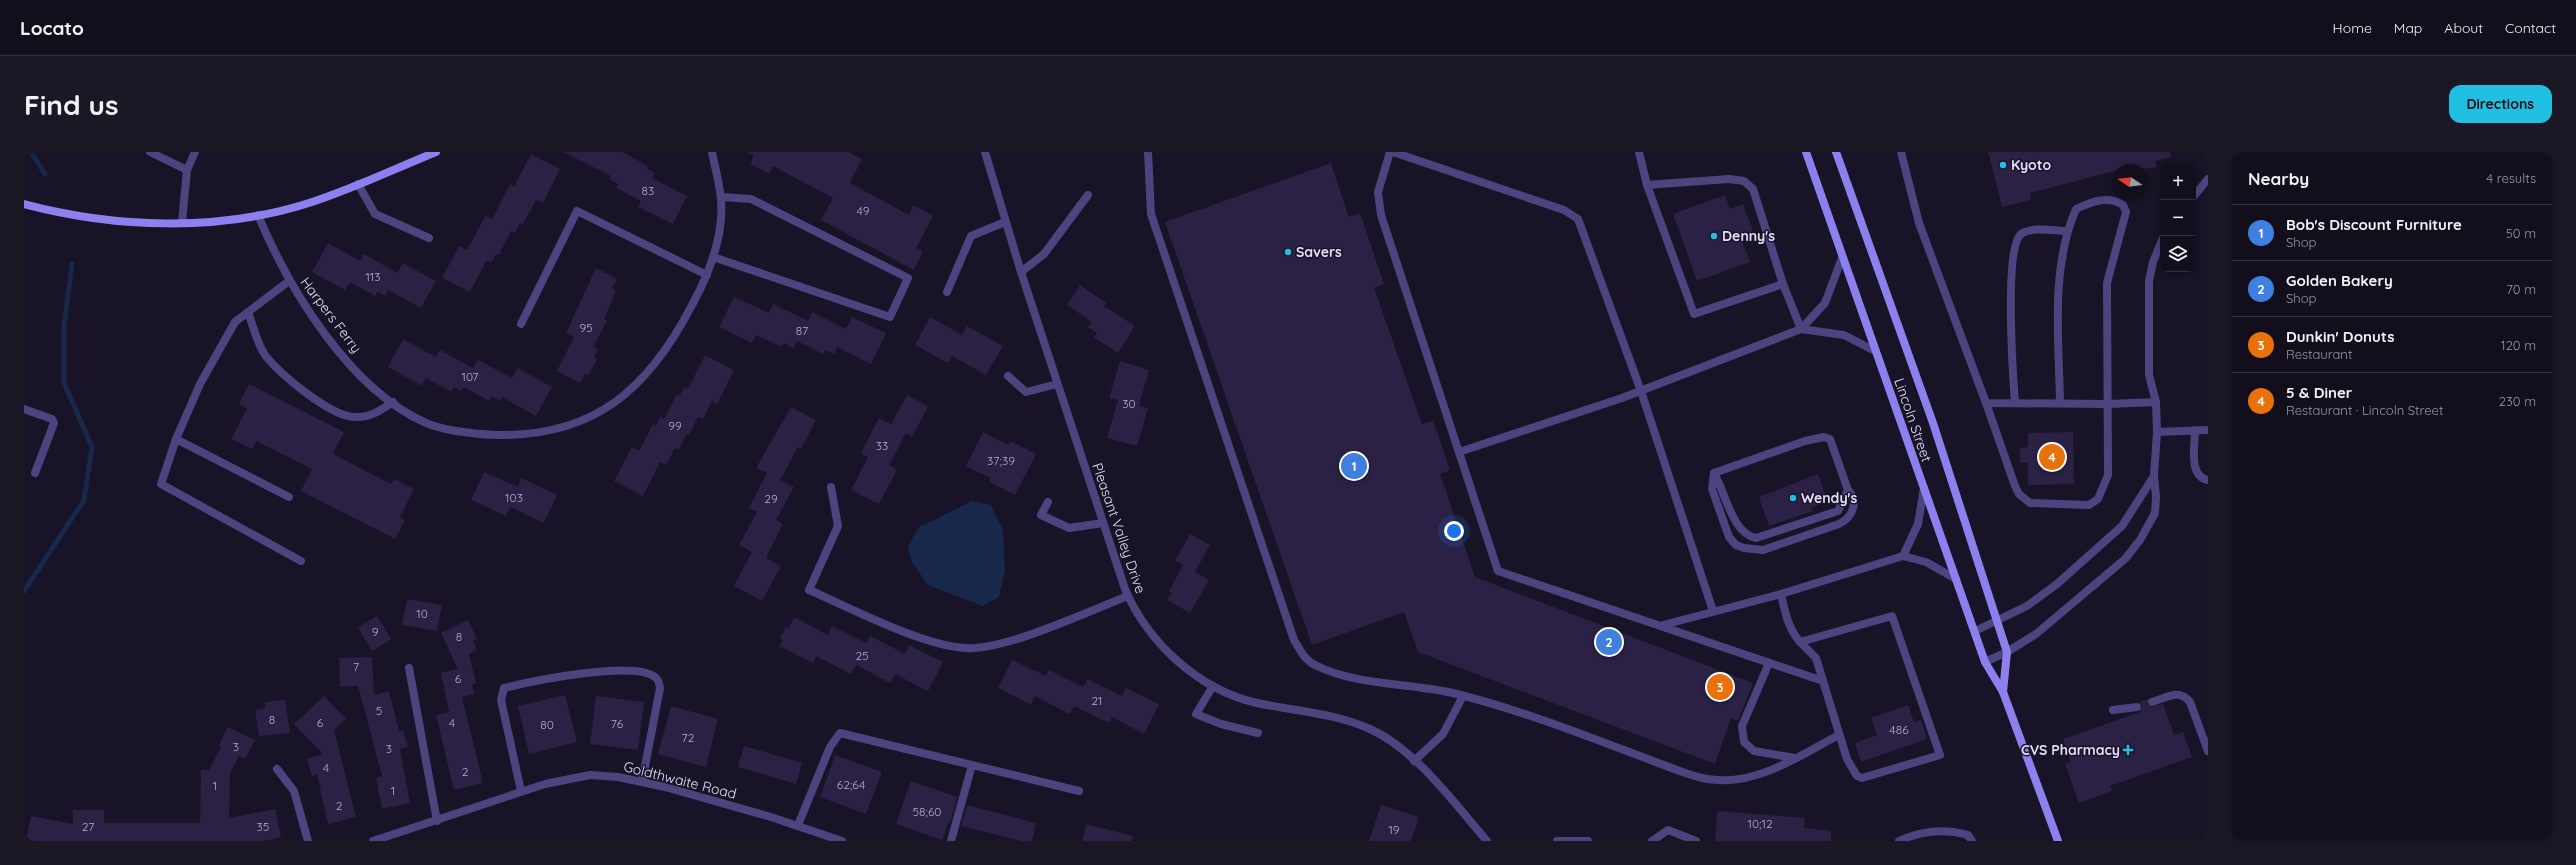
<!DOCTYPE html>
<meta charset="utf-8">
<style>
body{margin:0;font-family:Quicksand,sans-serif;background:#1b1725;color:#f1f3f6}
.controls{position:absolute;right:12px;top:12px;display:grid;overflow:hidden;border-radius:8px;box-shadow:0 2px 6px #0003}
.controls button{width:36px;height:36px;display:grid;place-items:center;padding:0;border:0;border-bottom:1px solid #312e3b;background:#120e1c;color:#f1f3f6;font:20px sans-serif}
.compass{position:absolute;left:2088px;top:12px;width:36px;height:36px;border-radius:50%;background:#120e1c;box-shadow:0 2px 6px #0003;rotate:283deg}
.you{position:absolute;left:1430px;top:379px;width:14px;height:14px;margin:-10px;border:3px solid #fff;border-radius:50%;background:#1a73e8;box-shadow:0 0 0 6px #1a73e833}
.badge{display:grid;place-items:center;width:26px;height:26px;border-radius:50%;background:#21bfe1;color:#fff;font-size:13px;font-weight:700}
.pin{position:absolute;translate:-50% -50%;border:2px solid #fff;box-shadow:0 1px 4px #0006}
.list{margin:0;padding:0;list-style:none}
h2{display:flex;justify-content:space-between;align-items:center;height:52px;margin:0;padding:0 16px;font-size:17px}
h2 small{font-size:13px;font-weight:400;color:#9c9ca3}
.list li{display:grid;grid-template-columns:26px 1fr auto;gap:12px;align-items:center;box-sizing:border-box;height:56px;padding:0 16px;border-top:1px solid #312e3b}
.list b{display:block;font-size:15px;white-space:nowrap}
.list p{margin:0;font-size:13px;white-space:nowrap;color:#9c9ca3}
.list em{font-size:13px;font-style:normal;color:#9c9ca3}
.icon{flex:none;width:22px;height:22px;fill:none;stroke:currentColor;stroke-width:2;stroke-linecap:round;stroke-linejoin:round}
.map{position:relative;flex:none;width:2184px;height:689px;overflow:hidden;border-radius:12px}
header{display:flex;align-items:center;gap:24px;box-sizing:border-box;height:56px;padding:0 20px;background:#120e1c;border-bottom:1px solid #312e3b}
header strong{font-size:19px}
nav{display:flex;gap:22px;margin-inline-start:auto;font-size:14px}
.intro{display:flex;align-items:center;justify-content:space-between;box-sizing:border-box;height:96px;padding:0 24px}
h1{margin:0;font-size:28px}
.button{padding:10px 18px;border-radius:12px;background:#21bfe1;color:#111;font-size:14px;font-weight:700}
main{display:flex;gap:24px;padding:0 24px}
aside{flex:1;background:#120e1c;border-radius:12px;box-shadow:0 2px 6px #0003}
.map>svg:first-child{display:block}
</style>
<header>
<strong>Locato</strong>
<nav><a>Home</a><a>Map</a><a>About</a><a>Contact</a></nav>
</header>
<div class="intro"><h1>Find us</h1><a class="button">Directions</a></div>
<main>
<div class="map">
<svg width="2184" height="689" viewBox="0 0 2184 689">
<rect width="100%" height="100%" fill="#181326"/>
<polygon fill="#18284a" points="948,349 967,353 979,378 981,418 975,445 959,454 904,433 888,410 884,394 895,375"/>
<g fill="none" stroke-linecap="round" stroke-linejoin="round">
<g stroke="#18284a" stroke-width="5">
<polyline points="7,0 21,22"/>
<polyline points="0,439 60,348 68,295 40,231 40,174 48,112"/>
</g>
</g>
<g fill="#2b2144">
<polygon points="539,0 598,0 624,14 623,17 631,21 628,26 663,44 649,72 614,55 617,49 592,36 594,32 585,27 587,24"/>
<polygon points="723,0 824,0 838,7 826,31 885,63 889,53 909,64 892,96 899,99 890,118 797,68 809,46 749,14 745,22 726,12 730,4"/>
<polygon points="1964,0 2146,0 2147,5 2131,9 2133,15 2111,18 2110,14 2094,18 2006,41 2007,48 1978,55"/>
<polygon points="507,2 536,17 519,51 512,48 499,72 496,71 491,81 487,79 475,103 472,102 467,111 462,109 446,140 418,126 435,94 443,98 461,64 468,67 486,32 490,35"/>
<polygon points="1307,11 1325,65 1336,61 1360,132 1350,136 1398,272 1409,269 1426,318 1416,322 1451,425 1729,531 1714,569 1707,566 1691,612 1394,500 1380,460 1288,493 1141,70"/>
<polygon points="1701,43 1706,57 1719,52 1730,82 1717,87 1726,110 1673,129 1649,62"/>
<polygon points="304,91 336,109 340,102 373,121 379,111 412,129 397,156 364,138 361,144 354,139 351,144 326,130 321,138 288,120"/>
<polygon points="572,116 593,127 588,136 592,139 580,167 583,169 569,195 574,197 570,205 573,207 564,224 561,222 556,231 533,219 550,185 542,181"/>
<polygon points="1056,133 1082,151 1080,154 1111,174 1094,201 1070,185 1073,181 1064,175 1068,170 1043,153"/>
<polygon points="710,145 745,161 749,152 784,169 788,160 822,177 828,165 862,181 847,212 813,195 810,202 801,198 799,202 773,189 769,196 760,191 758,195 732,183 728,191 695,175"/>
<polygon points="906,165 938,183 943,174 979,194 962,223 928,204 924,211 891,193"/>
<polygon points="379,187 412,205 416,198 449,216 454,208 488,226 494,216 528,235 512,264 478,245 476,249 467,244 465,249 440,235 437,239 430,235 427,240 402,226 398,234 364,215"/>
<polygon points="681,203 710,218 693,252 688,249 679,267 674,265 665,283 662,282 655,298 651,296 642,313 636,310 619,344 590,329 608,295 615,299 629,272 632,274 636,265 640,267 653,242 656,243 660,235 664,237"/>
<polygon points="1096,209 1125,218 1115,254 1124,256 1113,294 1083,286 1094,248 1085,246"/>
<polygon points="225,232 320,280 309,302 367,332 370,327 390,337 376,365 381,368 371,387 277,339 288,317 232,289 228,297 207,287 223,256 215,252"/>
<polygon points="883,243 904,254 888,285 882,281 865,313 873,318 855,352 827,338 844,305 837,301 855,266 867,272"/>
<polygon points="767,255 792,268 777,297 774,295 756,328 770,335 752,368 759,372 742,406 757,414 738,449 710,434 728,400 715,393 733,360 725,356 743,321 732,316"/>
<polygon points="959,280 984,293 986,289 1012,302 991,343 965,330 967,326 942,314"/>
<polygon points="2049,280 2050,332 2004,333 2004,311 1996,311 1996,296 2004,295 2004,281"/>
<polygon points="460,320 494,335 497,326 533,343 520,371 486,355 482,364 447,348"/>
<polygon points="1794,322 1804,350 1788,355 1789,359 1745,374 1735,345"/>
<polygon points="1166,382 1186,393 1171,420 1185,428 1166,461 1143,448 1148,441 1145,439 1159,413 1151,409"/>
<polygon points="383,447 418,453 413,479 378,473"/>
<polygon points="353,464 367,487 348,499 334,476"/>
<polygon points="770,465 804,483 808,474 842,491 846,484 881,502 885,493 919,510 904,539 871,522 866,531 832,513 827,522 792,504 789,511 755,494 759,488 756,486 762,475 765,476"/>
<polygon points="444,468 453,487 449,489 453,498 445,502 452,531 448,532 450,542 438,545 459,631 430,638 412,563 425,560 417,521 434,517 417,481"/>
<polygon points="348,505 350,543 365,539 375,579 379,578 384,595 376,597 386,651 358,657 352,626 358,624 334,534 316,535 315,506"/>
<polygon points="988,508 1022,524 1025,518 1059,535 1063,527 1098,544 1102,536 1135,552 1120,582 1088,565 1085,571 1050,554 1046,562 1011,544 1007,553 974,536"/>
<polygon points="541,543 553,590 505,602 494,554"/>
<polygon points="300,544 322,567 310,578 332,665 304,672 293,622 288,624 283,607 299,602 270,572"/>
<polygon points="572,544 620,550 614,598 566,592"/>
<polygon points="2124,547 2123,552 2127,555 2139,552 2150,583 2159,580 2168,605 2086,634 2088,639 2055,651 2041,612 2047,610 2039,587 2116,560 2118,554 2115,550"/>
<polygon points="261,548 266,581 235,584 231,558 241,556 241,550"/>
<polygon points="1884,553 1890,570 1897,568 1903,587 1837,610 1831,591 1853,583 1847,566"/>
<polygon points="647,554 694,567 682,615 634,602"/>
<polygon points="204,575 231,588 221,607 215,604 206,621 205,666 251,657 257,685 240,689 2,689 7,664 49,672 49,658 80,658 80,671 176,671 177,618 185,618 197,595 195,593"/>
<polygon points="720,594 778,611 772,632 714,615"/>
<polygon points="811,603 858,620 842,662 796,645"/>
<polygon points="887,629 933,645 926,671 924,671 918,688 872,672"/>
<polygon points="943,653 1012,671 1008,689 997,689 937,674"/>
<polygon points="1357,653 1395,665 1387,689 1345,689"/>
<polygon points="1693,659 1781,666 1780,676 1807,679 1807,689 1691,689"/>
<polygon points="1062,672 1109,684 1108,689 1058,689"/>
</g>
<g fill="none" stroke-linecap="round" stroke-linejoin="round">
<g stroke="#4b447f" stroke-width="8">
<polyline points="126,0 163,18"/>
<path d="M1124,0L1127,62L1270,488C1276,497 1280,508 1291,513C1335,535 1386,530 1433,542C1508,561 1580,591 1653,618C1667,623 1681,628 1695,628C1737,631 1780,601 1815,583"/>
<path d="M1366,0L1354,40L1357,63L1474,419L1799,529L1823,607L1833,624L1838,626L1916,603L1868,464L1776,490C1764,476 1761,460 1757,442"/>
<polyline points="1369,0 1540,58 1554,67 1617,239 1689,459"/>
<polyline points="1615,0 1623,33 1670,162 1759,132 1729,37 1720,29 1705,27 1623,33"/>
<polyline points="1877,0 1895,71 1962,251 2085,252 2132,250"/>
<polyline points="334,32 351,62 405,86"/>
<polyline points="2169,45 2184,27"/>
<polyline points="158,70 163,18 171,0"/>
<polyline points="689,105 866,165 884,126 727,47 697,45"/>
<polyline points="997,120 1020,102 1064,43"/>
<polyline points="265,129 211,170 176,232 152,287 137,332 277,409"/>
<polyline points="1759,132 1777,177"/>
<polyline points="923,140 947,84 981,70"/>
<path d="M224,160C229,174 233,191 241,203C254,221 309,267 333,265C347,265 357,258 369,250"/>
<polyline points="497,172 553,59 683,123"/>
<polyline points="1777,177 1820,183 1851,199"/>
<polyline points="984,224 1002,240 1033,232"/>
<path d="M1962,251L1991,334L1995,342L2006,351L2065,353L2074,347L2084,323L2083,131L2102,60L2099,53C2083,43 2067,50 2052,57C2026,117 2035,188 2036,251"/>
<path d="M1991,251C1989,225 1980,96 1997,82C2009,74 2029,79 2042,79"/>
<polyline points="0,257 28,267 30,271 11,321"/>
<path d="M2171,278C2171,293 2164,325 2184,328"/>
<polyline points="2133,280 2184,278"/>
<path d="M1800,285L1806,287L1824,338C1835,350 1829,365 1815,372L1739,398L1720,396L1712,393L1705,385L1688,337L1690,321L1781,289Z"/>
<polyline points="152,287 265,345"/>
<polyline points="1435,300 1598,246 1777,177 1801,151 1818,106"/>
<path d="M1690,321C1702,342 1708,381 1732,386L1814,359L1824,338"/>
<polyline points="1024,350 1017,363 1045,376 1079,371"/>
<polyline points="1879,404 1894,372 1900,336"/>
<polyline points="1639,473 1757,442 1879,404 1902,410 1932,427"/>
<polyline points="1951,479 2003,454 2033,432 2098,374 2130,324"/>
<polyline points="1776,490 1792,506 1799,529"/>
<polyline points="1961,510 1983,500 2012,482 2101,407 2116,388 2131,361 2132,345 2130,324 2133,280 2132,250 2125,223 2125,129 2129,110 2139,86"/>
<polyline points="1745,511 1718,574 1720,590 1730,599 1771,606"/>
<polyline points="1189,534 1172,562 1197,572 1234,581"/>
<path d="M2128,550C2142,546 2155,536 2166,550L2184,599"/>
<polyline points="2089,558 2113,555"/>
<polyline points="1390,609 1419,582 1439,544"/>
<path d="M497,639L477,548L480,536C508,529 610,508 631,525C635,528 635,531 636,536L618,630"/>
<polyline points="774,673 806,595 816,581 1055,639"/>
<polyline points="927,689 948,613"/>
<polyline points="1628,689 1644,678 1672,689"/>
<path d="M1875,689C1896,679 1921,676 1944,683L1948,689"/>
</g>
<g stroke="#4b447f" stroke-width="8">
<path d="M961,0L997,120L1101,437C1124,491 1175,538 1233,551C1270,559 1311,561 1346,577C1391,597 1431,652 1463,689"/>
<path d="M234,63C265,137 325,237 402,271C424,280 450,282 473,283C571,285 625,236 668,153C685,122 700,85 697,48C696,33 691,16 688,0"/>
<path d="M807,335L814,374L785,438C827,456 898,494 942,496C980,499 1065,459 1104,444"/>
<polyline points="385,516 413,669"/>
<polyline points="253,617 270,639 284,689"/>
<polyline points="349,689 521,632 566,623 594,625 641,635 747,665 818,689"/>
<polyline points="1533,689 1564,689"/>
</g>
<g stroke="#8b80ee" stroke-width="8">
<polyline points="1782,0 1961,510 1979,540 2034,689"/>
<polyline points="1812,0 1909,271 1983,500 1979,540"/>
<path d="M0,52C91,76 194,80 285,51C329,37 370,17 412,0"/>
</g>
</g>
<g fill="#21bfe1" stroke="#181326" stroke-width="1.5">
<circle cx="1979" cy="13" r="4"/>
<circle cx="1690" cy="84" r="4"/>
<circle cx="1264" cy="100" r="4"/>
<circle cx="1769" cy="346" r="4"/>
<path d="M2102 592h4v4h4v4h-4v4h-4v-4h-4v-4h4z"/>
</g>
<g text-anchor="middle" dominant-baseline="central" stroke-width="3" stroke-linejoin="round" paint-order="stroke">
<g font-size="12" fill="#b4adcc">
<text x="624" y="38">83</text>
<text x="839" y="58">49</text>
<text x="349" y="124">113</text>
<text x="562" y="175">95</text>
<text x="778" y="178">87</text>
<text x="446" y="224">107</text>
<text x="1105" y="251">30</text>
<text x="651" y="273">99</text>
<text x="858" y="293">33</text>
<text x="977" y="308">37;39</text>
<text x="490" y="345">103</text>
<text x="747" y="346">29</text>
<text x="398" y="461">10</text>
<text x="351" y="479">9</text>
<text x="435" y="484">8</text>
<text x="838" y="503">25</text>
<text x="332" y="514">7</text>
<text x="434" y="526">6</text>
<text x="1073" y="548">21</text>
<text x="355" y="558">5</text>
<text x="248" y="567">8</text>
<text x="296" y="570">6</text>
<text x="428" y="570">4</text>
<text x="593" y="571">76</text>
<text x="523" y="572">80</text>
<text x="1875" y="577">486</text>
<text x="664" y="585">72</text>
<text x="212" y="594">3</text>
<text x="365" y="596">3</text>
<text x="302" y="615">4</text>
<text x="441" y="619">2</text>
<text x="827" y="632">62;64</text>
<text x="191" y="633">1</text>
<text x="369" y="638">1</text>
<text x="315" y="653">2</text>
<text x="903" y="659">58;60</text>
<text x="1736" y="671">10;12</text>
<text x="64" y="674">27</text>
<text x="239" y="674">35</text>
<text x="1370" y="677">19</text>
</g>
<g font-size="14" font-weight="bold" fill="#e2dcfa" stroke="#181326" text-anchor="start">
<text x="1987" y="13">Kyoto</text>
<text x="1698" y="84">Denny's</text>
<text x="1272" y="100">Savers</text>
<text x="1777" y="346">Wendy's</text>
<text x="2096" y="598" text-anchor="end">CVS Pharmacy</text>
</g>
<g font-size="14" fill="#e2dcfa" stroke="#181326">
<text transform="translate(307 163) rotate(53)">Harpers Ferry</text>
<text transform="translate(1889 268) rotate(71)">Lincoln Street</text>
<text transform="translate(1095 376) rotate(71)">Pleasant Valley Drive</text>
<text transform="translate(656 628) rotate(14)">Goldthwaite Road</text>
</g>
</g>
</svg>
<div class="controls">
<button>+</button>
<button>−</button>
<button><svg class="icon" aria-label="layers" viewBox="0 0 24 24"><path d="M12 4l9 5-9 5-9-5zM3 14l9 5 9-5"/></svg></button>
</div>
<svg class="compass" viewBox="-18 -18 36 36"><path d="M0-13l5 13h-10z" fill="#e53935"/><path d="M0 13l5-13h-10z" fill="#9c9ca3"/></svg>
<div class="you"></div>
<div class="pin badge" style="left:1330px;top:314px;background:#3f7fe0">1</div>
<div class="pin badge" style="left:1585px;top:490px;background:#3f7fe0">2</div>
<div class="pin badge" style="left:1696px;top:535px;background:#e8710a">3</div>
<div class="pin badge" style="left:2028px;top:305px;background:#e8710a">4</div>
</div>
<aside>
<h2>Nearby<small>4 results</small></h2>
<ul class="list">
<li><span class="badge" style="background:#3f7fe0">1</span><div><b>Bob's Discount Furniture</b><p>Shop</p></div><em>50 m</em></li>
<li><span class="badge" style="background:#3f7fe0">2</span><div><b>Golden Bakery</b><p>Shop</p></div><em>70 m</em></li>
<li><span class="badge" style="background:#e8710a">3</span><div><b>Dunkin' Donuts</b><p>Restaurant</p></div><em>120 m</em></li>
<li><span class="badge" style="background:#e8710a">4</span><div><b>5 &amp; Diner</b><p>Restaurant · Lincoln Street</p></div><em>230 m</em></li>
</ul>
</aside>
</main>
